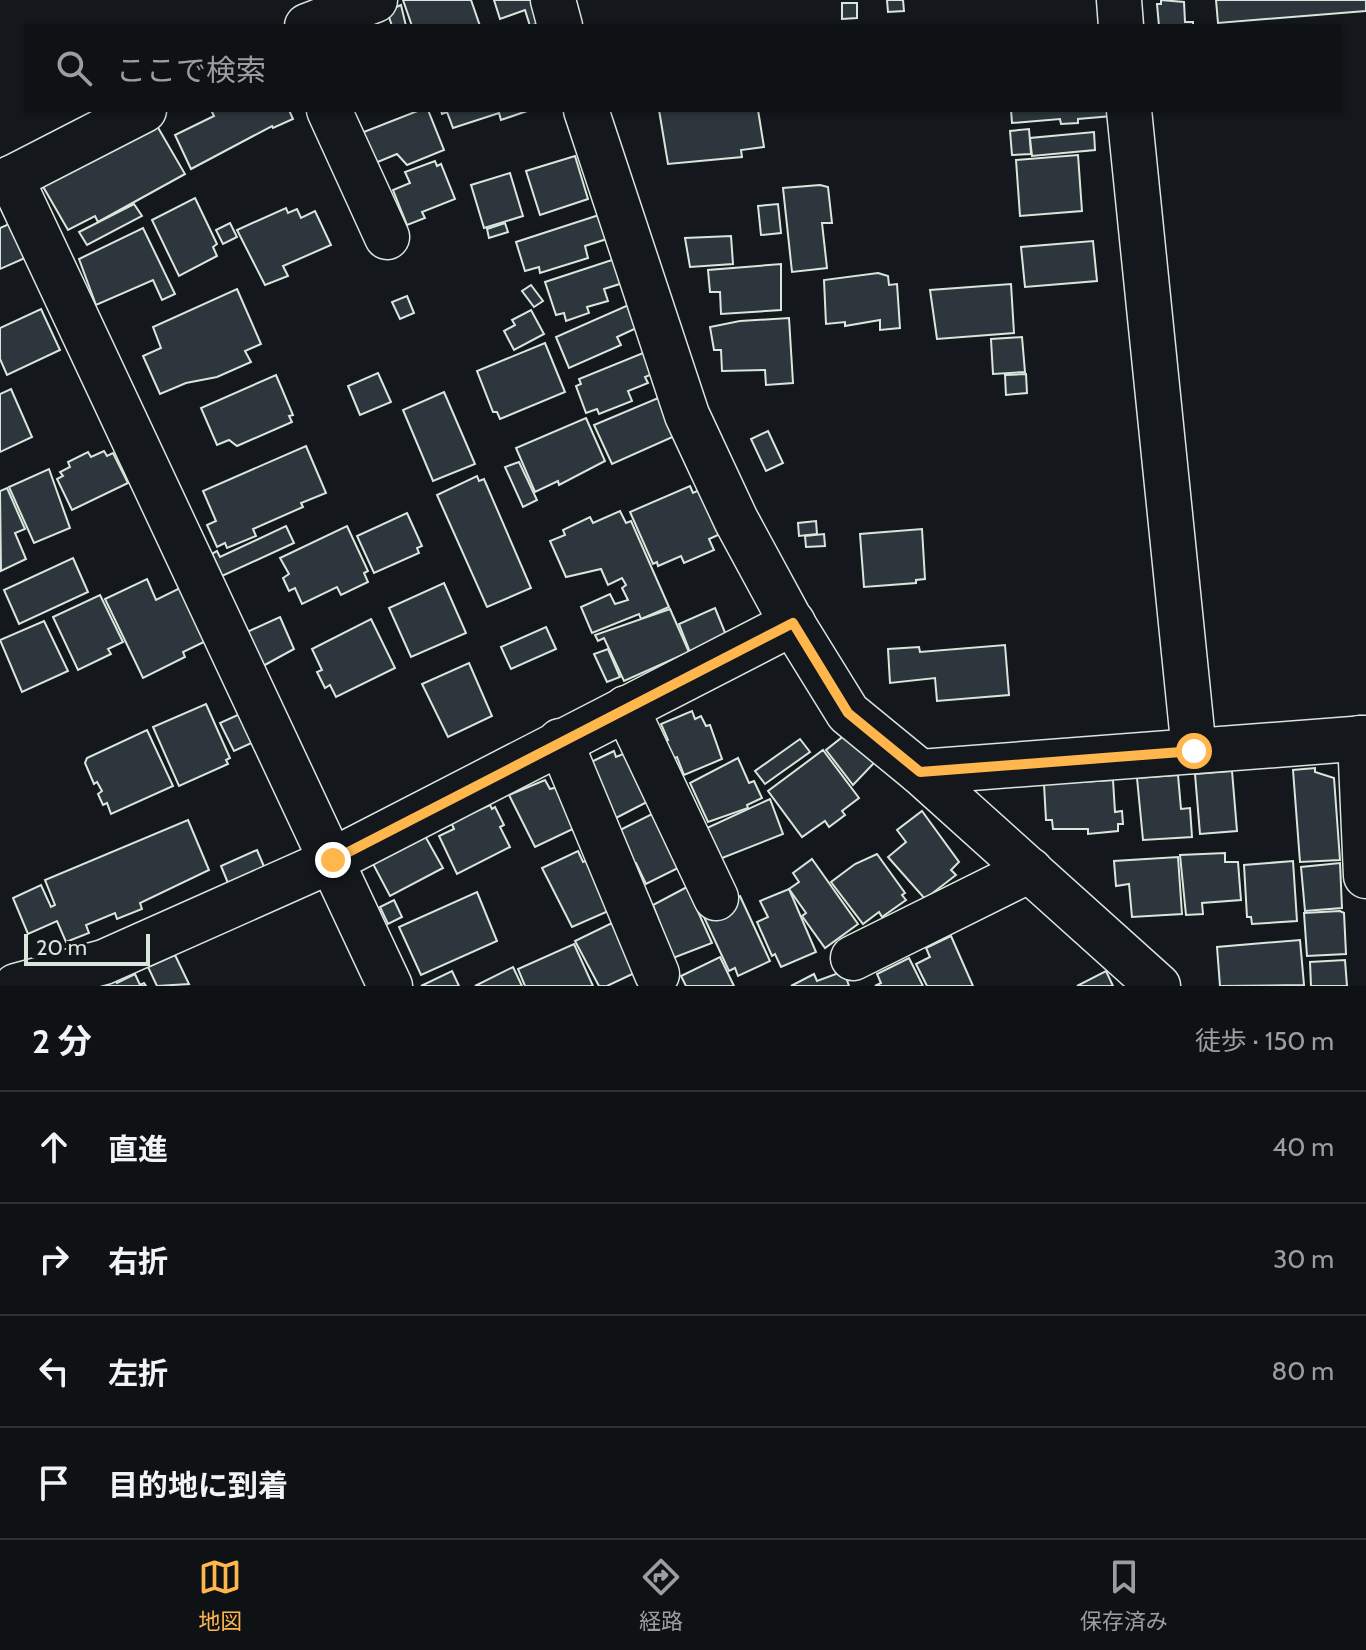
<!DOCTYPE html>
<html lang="ja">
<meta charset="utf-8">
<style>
body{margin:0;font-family:Cabin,"Noto Sans JP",sans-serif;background:#1d2022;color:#f1f3f6}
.scale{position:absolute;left:24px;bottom:20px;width:126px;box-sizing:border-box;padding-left:8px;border:4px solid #d8e6dc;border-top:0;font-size:22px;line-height:28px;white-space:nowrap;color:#d8e6dc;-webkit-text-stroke:6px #14181c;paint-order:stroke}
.stop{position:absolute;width:24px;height:24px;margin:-18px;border:6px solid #ffb74d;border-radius:50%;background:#fff}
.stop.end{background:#ffb74d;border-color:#fff;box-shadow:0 2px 8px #0008}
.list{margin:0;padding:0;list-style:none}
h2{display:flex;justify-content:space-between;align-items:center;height:104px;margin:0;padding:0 32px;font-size:34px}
h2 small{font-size:26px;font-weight:400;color:#9b9ea0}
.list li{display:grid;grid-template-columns:52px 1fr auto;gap:24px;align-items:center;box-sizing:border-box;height:112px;padding:0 32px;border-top:2px solid #2f3234}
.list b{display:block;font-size:30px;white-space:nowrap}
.list em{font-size:26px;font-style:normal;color:#9b9ea0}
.icon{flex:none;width:44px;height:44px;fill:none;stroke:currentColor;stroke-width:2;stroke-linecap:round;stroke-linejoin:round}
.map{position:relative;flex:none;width:1366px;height:986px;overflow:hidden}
.search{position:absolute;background:#0f1215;box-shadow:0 2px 6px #0004;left:24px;right:24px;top:24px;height:88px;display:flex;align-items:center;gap:20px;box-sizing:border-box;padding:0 28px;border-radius:0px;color:#9b9ea0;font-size:30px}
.sheet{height:552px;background:#0f1215}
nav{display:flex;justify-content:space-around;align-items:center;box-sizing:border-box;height:112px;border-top:2px solid #2f3234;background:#0f1215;font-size:22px;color:#9b9ea0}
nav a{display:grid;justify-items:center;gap:4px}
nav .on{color:#ffb74d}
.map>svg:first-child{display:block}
</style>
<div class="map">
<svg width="1366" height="986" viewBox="0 0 1366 986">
<rect width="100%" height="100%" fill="#14181c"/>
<g fill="#2c363c" stroke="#d8e6dc" stroke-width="2">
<polygon points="403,0 471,0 480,26 412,26"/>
<polygon points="494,0 547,0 551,19 530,26 525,10 500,19"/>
<polygon points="887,0 903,0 904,11 888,12"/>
<polygon points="1161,0 1184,2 1185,22 1193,22 1193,26 1159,26 1157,4 1161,4"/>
<polygon points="1216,0 1366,0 1366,11 1218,23"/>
<polygon points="842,3 857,3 857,18 842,19"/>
<polygon points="401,5 406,26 392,26 387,11"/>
<polygon points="211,110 289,110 293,119 273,128 272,126 191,169 175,135 214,116"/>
<polygon points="420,110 428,110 444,150 407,165 397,154 368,166 356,135"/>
<polygon points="441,110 530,110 501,120 499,113 453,128 447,112 442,114"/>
<polygon points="659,110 758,110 764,147 741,150 742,157 668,164"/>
<polygon points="1011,110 1111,110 1112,116 1078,119 1078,123 1061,124 1060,119 1012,123"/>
<polygon points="153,119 185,174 98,222 95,216 68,230 41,183"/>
<polygon points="1029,129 1031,154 1012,155 1010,131"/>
<polygon points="1094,132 1095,150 1032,156 1030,138"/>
<polygon points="1078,155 1082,211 1020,216 1016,160"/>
<polygon points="575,156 588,199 540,215 526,171"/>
<polygon points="435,161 437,166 441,164 455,199 422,212 425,218 407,225 393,190 410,183 405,172"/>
<polygon points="510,173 523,216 484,228 471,185"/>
<polygon points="820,185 828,187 832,223 822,223 827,268 792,272 783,188"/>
<polygon points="195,198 217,244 213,247 217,256 179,276 152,220"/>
<polygon points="134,204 142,216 87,245 79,232"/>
<polygon points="778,204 781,233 761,235 758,206"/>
<polygon points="286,208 288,213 297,209 301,218 315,211 331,245 283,266 288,276 265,285 237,230"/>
<polygon points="605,213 613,237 585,246 588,258 540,273 539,267 525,271 516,242"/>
<polygon points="230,223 237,237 223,244 216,230"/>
<polygon points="505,223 508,232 489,238 487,229"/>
<polygon points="9,224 25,258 0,269 0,228"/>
<polygon points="143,228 175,294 162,300 153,280 96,305 79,259"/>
<polygon points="731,236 733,264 690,267 685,238"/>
<polygon points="1093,241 1097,281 1025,287 1021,247"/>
<polygon points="618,258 626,282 604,289 608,301 587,307 589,313 566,321 564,313 556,315 545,282"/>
<polygon points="781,264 781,310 721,314 720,292 710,292 708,270"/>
<polygon points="878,273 888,276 889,285 897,284 900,328 880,330 880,320 845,326 845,322 826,324 824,280"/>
<polygon points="1011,284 1014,333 937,339 930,290"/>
<polygon points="531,285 543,301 534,307 522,291"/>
<polygon points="237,289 261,344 245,351 251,362 217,377 186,383 160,394 143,356 161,348 153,327"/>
<polygon points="407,296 414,313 400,319 392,302"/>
<polygon points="633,303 643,325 617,337 621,345 569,368 556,337"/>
<polygon points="41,309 60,350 7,375 0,359 0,328"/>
<polygon points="531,310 544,334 514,350 504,331 515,325 512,320"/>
<polygon points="789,318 793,383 766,385 765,370 722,371 721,350 714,350 710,327 740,321"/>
<polygon points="1022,337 1025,372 993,374 991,339"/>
<polygon points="545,343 565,392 500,419 497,412 493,412 477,371"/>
<polygon points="648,351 657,372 645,377 648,383 628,391 632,401 599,414 597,409 586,413 576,386 581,384 579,379"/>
<polygon points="378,373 391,402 360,415 348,386"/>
<polygon points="1026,374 1027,393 1006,395 1005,375"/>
<polygon points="276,375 293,415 289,416 292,422 237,446 229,440 217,445 201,408"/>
<polygon points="11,389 32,437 0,452 0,394"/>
<polygon points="444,392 475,464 433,481 403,410"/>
<polygon points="670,393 686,431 612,464 594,425"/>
<polygon points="586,418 605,461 559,485 558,481 535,492 516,448"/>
<polygon points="768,431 783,463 766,471 751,439"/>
<polygon points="306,446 326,493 301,503 303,507 253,529 256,536 227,548 225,543 217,547 207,525 216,521 203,491"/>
<polygon points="104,451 107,456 113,453 128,483 72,510 57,479 63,476 60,472 70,467 68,462 88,452 91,457"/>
<polygon points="519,462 537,500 523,507 505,467"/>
<polygon points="49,469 70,528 34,543 9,487"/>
<polygon points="477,476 479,481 484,479 531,588 487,607 437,495"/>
<polygon points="690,486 693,493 708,486 727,531 709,539 714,550 684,563 681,556 658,566 657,562 653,564 630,512"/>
<polygon points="7,488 25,529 15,533 26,559 1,571 0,491"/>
<polygon points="620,511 626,523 631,521 669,607 641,619 639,614 592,633 581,607 610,594 615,604 628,600 622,588 626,585 622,578 608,585 601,569 566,577 550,541 565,535 563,530 590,517 593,523"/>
<polygon points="407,513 422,546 417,548 419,553 374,573 357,536"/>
<polygon points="816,521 817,534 799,536 798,523"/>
<polygon points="286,526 294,543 222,576 212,554 217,551 220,557"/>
<polygon points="347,526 368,571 364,573 368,582 341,595 337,587 302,604 295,588 289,591 283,578 289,574 280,558"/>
<polygon points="922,529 925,579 916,580 916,583 864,587 860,534"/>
<polygon points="824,534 825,546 806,547 805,536"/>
<polygon points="73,558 88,592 19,624 4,590"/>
<polygon points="147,579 156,600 182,587 208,640 183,652 185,657 143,678 105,599"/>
<polygon points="444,583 466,633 411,657 389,608"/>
<polygon points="100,595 123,642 108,649 111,654 78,670 53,617"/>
<polygon points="715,608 726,635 690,652 679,624"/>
<polygon points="670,609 689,652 624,681 604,638 598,641 595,635"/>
<polygon points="280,617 294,649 263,666 247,632"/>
<polygon points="371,619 395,668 336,697 330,685 325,688 317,672 322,670 312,649"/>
<polygon points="44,621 68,671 22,692 0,640"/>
<polygon points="546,627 556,649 511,669 501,647"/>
<polygon points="1005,645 1009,695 937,701 935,678 890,683 888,649 919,647 920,652"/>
<polygon points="608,649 620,677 607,682 594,654"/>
<polygon points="469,663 492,716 448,737 422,684"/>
<polygon points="206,704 230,758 226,760 228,764 179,786 153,727"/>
<polygon points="692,711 695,719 701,716 706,726 710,725 722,759 684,775 677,757 665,762 657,745 668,740 661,724"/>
<polygon points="242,713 256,741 234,751 220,723"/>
<polygon points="147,730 173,786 111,814 107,803 103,805 98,794 102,791 97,782 94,784 85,763 87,758"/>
<polygon points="850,731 874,763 853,785 826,750"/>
<polygon points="800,739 810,752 765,784 755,771"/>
<polygon points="823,750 859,798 842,811 845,815 829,827 825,821 802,837 768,791"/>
<polygon points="614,751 616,757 628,752 647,802 612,820 589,763"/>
<polygon points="738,758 749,783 754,781 762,798 747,805 748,808 708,822 690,783"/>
<polygon points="1315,768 1315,772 1334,778 1340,860 1300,862 1293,770"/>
<polygon points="1232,771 1237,831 1200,834 1195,774"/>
<polygon points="1178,775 1181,809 1190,808 1192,837 1143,840 1137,778"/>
<polygon points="545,780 550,789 558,787 577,827 535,847 509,795"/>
<polygon points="1113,780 1115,812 1122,811 1123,824 1118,824 1118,831 1088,834 1088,829 1053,829 1052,820 1046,820 1044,784"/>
<polygon points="770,799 783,834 712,862 694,834"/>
<polygon points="490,805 492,809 495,807 504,825 500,827 510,847 457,874 439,836 454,829 451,822"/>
<polygon points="922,811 959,862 951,870 956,875 925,899 888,857 906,842 897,830"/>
<polygon points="654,813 678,868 646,884 636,863 632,865 616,832"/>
<polygon points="188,820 209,870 140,903 142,909 117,919 115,913 86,925 89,933 66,942 57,921 28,934 13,898 41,885 51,907 55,905 45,880"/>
<polygon points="425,836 443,868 390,896 372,862"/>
<polygon points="257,850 268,876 232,893 221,866"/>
<polygon points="578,851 583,862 590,859 613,909 572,927 542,868"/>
<polygon points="1225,853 1225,862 1238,862 1241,900 1202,903 1203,914 1186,915 1180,855"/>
<polygon points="877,854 905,893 902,895 906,900 882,917 879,912 863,924 831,882 855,864"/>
<polygon points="1178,857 1182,914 1132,917 1129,884 1116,886 1114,861"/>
<polygon points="812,859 858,924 825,948 802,916 806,913 789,889 799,882 793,873"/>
<polygon points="1293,861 1297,921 1252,924 1251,917 1247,917 1244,865"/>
<polygon points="1340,863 1342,908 1305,911 1301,867"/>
<polygon points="687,887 712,943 673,958 653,905"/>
<polygon points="789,889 816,952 781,967 775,954 772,956 757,922 768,917 760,901"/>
<polygon points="477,892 497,941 421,975 399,927"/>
<polygon points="740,896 770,961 738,976 735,968 729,971 703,915"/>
<polygon points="394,900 402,917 388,924 380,907"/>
<polygon points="1340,911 1344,913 1346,954 1307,956 1304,913"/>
<polygon points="616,921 643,969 607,986 599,986 575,941"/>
<polygon points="951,936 973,986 927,986 916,964 930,957 926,948"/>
<polygon points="1300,940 1304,985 1220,986 1217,947"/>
<polygon points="574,944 593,986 525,986 518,969"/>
<polygon points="175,955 189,984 157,986 148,967"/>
<polygon points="720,957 734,986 686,986 681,976"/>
<polygon points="909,958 923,986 875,986 881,983 877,974"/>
<polygon points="1345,960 1347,986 1311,986 1310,962"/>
<polygon points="513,967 522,986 475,986"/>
<polygon points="452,971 459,986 421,986"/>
<polygon points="844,971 849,986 791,986 814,974 817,981"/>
<polygon points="1106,971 1113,986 1077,986"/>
<polygon points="135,974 140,985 144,983 146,986 94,986 113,976 117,983"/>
</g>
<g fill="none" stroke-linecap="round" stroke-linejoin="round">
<defs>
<g id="minor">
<polyline points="553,0 560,26"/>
<polyline points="1119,0 1121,26"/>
<polyline points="307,26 375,0"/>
<polyline points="329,110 387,237"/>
<polyline points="586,110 687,415 736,520 788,616 848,713 920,772 1158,986"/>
<polyline points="1129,110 1194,751"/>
<polyline points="11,178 390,986"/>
<polyline points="0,184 144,110"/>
<polyline points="626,708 716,898"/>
<polyline points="1360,738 1366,876"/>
<polyline points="560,741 657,974"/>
<polyline points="920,772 1366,738"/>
<polyline points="853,958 1030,870"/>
<polyline points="16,986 104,962 333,860 793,623"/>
</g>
</defs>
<use href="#minor" stroke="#d8e6dc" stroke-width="47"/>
<use href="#minor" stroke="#14181c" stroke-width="44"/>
</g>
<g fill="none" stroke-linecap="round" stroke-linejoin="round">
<polyline stroke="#ffb74d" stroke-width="10" points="333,860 793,623 848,713 920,772 1194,751"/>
</g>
</svg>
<div class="scale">20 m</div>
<div class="stop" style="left:1194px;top:751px"></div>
<div class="stop end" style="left:333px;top:860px"></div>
<div class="search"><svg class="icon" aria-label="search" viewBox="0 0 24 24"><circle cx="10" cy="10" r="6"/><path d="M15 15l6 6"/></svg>ここで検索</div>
</div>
<section class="sheet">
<h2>2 分<small>徒歩 · 150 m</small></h2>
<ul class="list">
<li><svg class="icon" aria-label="ahead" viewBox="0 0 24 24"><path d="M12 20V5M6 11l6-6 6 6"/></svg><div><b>直進</b></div><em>40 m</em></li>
<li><svg class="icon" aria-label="right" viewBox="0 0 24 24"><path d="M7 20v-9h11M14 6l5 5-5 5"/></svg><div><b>右折</b></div><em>30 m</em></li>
<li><svg class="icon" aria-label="left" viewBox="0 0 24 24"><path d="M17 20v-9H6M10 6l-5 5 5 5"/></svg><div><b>左折</b></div><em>80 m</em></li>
<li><svg class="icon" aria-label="arrive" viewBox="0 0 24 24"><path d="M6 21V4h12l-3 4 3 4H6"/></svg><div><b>目的地に到着</b></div></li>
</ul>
</section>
<nav>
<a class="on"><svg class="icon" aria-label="map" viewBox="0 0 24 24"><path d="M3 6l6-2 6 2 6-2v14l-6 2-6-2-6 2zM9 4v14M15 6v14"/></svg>地図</a>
<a><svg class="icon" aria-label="directions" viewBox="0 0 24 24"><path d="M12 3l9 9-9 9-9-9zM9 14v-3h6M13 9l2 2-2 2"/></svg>経路</a>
<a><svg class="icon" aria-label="saved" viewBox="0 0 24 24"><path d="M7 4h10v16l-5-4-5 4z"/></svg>保存済み</a>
</nav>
